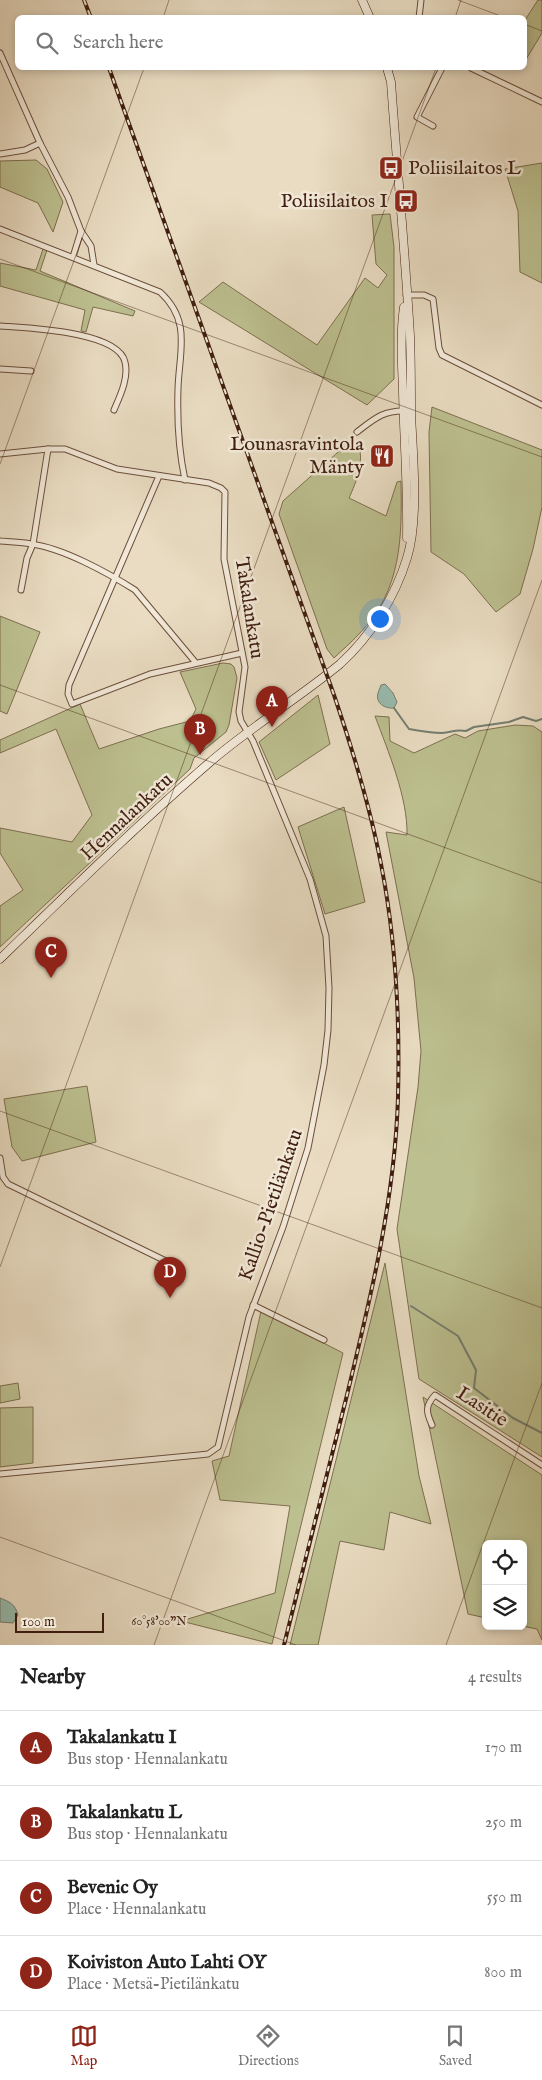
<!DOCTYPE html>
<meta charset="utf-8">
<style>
body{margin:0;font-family:"IM FELL English",serif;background:#f6f6f6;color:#222}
.controls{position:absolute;right:15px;bottom:15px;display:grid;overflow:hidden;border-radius:8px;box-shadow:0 2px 8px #0003}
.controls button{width:45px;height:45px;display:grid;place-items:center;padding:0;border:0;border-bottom:1px solid #e0e0e0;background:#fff;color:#222;font:25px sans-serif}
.scale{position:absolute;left:15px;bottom:12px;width:89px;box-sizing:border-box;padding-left:5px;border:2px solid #411f10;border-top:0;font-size:14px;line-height:18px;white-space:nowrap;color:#411f10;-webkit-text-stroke:4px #f1e8d7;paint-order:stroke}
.you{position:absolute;left:379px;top:618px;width:18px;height:18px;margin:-12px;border:4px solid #fff;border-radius:50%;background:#1a73e8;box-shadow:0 0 0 8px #1a73e833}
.badge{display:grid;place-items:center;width:32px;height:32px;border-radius:50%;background:#8f2418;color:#fff;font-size:16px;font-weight:700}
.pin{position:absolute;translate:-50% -41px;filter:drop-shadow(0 1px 2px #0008)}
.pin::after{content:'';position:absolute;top:26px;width:18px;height:15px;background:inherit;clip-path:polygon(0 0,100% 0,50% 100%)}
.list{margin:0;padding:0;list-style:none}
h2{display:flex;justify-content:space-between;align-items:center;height:65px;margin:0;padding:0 20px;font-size:21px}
h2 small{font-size:16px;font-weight:400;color:#767676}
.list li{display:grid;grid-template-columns:32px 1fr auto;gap:15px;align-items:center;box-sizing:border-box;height:75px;padding:0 20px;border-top:1px solid #e0e0e0}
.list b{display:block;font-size:19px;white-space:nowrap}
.list p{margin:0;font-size:16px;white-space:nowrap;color:#767676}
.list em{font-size:16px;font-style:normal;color:#767676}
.icon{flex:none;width:28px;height:28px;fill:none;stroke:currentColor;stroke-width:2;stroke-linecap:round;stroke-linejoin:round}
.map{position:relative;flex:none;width:542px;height:1645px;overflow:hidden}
.search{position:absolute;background:#fff;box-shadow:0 2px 8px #0003;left:15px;right:15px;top:15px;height:55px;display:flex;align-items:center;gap:12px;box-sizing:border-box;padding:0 18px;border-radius:8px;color:#767676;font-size:19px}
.sheet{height:365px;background:#fff}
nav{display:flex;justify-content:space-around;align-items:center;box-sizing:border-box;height:70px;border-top:1px solid #e0e0e0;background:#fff;font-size:14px;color:#767676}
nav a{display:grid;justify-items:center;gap:2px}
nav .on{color:#8f2418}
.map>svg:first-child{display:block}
</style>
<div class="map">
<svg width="542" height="1645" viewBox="0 0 542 1645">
<rect width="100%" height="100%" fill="#e9dcc2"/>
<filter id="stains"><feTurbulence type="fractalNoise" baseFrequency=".004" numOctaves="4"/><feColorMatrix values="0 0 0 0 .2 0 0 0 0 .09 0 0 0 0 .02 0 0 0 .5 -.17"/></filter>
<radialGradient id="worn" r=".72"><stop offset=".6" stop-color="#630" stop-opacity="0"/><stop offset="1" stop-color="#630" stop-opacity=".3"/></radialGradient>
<g fill="#bcbf8f" stroke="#7e6f50">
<polygon points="538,0 542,0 542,33 525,61 525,20"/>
<polygon points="36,160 47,169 63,202 53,232 38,203 0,187 0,161"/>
<polygon points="542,163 542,283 520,272 518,211 505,169"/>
<polygon points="390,214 394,247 394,379 367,405 199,302 223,282 317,345 365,278 378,288 387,275 376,264 372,215"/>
<polygon points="43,249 47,250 40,271 135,311 133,316 93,307 86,332 81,331 85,310 0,286 0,263 36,270"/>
<polygon points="432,407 542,450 542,507 533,549 520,594 496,612 464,574 431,552 429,432"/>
<path d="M358,444C365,460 356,483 349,498L386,516L397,482L401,481C402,538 402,590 359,634C351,643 342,650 334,658L327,649L279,514L283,501L346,445L350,449Z"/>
<polygon points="0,616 40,632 7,714 0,711"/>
<polygon points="223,663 231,664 234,667 237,678 229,725 226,732 194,758 190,769 0,947 0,906 23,890 0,853 0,828 72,842 92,815 56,729 0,753 0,740 80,704 99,749 159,729 190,721 196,709 180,672"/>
<polygon points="318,695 330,744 276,780 259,742"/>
<path d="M375,716L389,717L390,741L414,753L455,734L465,738L478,731L515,725L533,726L542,732V1457L419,1379L397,1229L418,1087L421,1051L414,978L386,832L407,835C408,798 388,751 375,716Z"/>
<polygon points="344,807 365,902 325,914 298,827"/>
<polygon points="87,1086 96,1142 22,1161 12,1147 4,1099"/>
<polygon points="385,1263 419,1476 431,1524 390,1512 384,1550 340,1541 318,1645 290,1645"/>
<polygon points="261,1311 343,1353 272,1644 181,1621 275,1593 290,1506 220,1500 212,1461 229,1456"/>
<polygon points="18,1383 20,1399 0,1403 0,1386"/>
<polygon points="423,1397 542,1475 542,1640 537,1629 522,1626 523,1544 486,1544 486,1618 468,1614"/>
<polygon points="33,1407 33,1463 0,1467 0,1408"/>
</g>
<g fill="#98bcaf" stroke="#757d6f">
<path d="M385,684L393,693L397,702L394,708C385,709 375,703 378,693C379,690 380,688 381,685Z"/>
<path d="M0,1598C10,1602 15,1604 18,1615L13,1623L0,1622Z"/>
</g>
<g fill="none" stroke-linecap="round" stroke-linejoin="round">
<g stroke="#757d6f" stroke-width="2">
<path d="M394,708L409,729C420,731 431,733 442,733C453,732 455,729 466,731L474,727L509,722L523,717L536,721L542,719"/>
<polyline points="411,1306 458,1336 476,1370 474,1388 513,1418 542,1433"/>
</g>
<defs>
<g id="street">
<polyline points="419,18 421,0"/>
<polyline points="0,53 40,143 68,197 81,231 91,246 94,265"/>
<polyline points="471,68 542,102"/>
<polyline points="433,126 417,117 442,68"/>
<polyline points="0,154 25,150 40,143"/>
<path d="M0,229L160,292C192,321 179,352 178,389C177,421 178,448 185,480"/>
<polyline points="73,257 81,231"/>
<polyline points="406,295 424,295 433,299 439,348 442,355 542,405"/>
<path d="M0,326C26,328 118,331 125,362C129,378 120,396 114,410"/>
<polyline points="0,369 31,371"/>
<path d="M357,432C374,419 383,410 406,411"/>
<polyline points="0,454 48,449 65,449 117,469 209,483 221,488 225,492 224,559 245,667 239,712 241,721 253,741 310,879 326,936 329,988 328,1030 324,1065 308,1148 283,1227 249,1317 218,1447 208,1454 199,1455 0,1474"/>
<polyline points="159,476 69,685 68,694 72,704 150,674 242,653"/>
<path d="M0,541C10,542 21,542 31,544C63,548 108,573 135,590L196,663"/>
<polyline points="21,590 27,558 33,544 48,449"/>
<polyline points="0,1158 3,1177 8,1184 176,1266"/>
<polyline points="253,1305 324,1340"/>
<path d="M432,1425C426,1412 425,1406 435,1395L542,1465"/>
</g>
<g id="secondary">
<polyline points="362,0 370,18"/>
<path d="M404,307C400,335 402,363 403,391C404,440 408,489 407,538"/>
<path d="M0,959C68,893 137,825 209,763C250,727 298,699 340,664C371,636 395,597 407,558C419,520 413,456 411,415C411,389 411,362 410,336C405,251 397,166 391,82L387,68"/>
</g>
</defs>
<use href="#street" stroke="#6b4e3c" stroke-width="7"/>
<use href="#secondary" stroke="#411f10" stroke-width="9"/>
<use href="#street" stroke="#f1e8d7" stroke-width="5"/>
<use href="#secondary" stroke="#f1e8d7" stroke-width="8"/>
<defs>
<g id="rail">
<polyline points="84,0 91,18"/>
<path d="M109,68L334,695C353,751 370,806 381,864C396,940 400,1020 398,1097C395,1200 370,1300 346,1399C325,1481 304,1563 284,1645"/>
</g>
</defs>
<use href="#rail" stroke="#411f10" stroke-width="4"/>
<use href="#rail" stroke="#f1e8d7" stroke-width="2" stroke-dasharray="5.5" stroke-linecap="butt"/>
</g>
<path fill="none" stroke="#411f10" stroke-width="1" stroke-opacity="0.45" d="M458,0L506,18M163,18L169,0M455,18L461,0M524,24L542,31M0,259L542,457M0,464L144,68M0,685L542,883M0,1111L542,1308M0,1267L436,68M0,1537L296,1645M154,1645L542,580M446,1645L542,1383"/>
<defs>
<symbol id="bus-square" viewBox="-11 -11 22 22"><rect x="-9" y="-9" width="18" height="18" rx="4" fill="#8f2418" stroke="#f1e8d7"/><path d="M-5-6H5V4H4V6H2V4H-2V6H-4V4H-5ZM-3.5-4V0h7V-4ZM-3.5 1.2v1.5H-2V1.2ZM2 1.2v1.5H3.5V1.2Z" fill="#fff"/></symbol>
<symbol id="restaurant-square" viewBox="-11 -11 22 22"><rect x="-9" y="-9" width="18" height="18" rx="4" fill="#8f2418" stroke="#f1e8d7"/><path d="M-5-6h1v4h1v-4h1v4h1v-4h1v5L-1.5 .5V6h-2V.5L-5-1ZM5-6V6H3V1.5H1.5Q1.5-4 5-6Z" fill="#fff"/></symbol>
</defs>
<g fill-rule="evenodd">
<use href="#bus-square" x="377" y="154" width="28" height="28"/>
<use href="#bus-square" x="392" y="187" width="28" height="28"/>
<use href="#restaurant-square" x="368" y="442" width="28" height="28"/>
</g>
<g text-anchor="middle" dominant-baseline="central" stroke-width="5" stroke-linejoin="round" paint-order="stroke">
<g font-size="20" fill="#411f10" stroke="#f1e8d7" text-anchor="end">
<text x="408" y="168" text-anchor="start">Poliisilaitos L</text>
<text x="388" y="201">Poliisilaitos I</text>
<text x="364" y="444">Lounasravintola<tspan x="364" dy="23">Mänty</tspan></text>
</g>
<g font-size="20" fill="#411f10" stroke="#f1e8d7">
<text transform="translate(249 608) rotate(81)">Takalankatu</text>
<text transform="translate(127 817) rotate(-43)">Hennalankatu</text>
<text transform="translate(271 1205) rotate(-71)">Kallio-Pietilänkatu</text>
<text transform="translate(482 1407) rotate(33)">Lasitie</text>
</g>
</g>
<g font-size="12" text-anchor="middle" fill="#411f10" stroke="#f1e8d7" stroke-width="5" stroke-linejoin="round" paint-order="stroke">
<text x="159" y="1625">60°58'00"N</text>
</g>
<rect width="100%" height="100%" filter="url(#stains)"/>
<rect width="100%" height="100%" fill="url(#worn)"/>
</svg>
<div class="controls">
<button><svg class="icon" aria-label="locate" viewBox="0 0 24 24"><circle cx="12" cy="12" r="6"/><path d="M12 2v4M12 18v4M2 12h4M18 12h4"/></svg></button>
<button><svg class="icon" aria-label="layers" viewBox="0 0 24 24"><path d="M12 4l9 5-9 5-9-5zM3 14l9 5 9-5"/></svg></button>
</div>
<div class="scale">100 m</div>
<div class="you"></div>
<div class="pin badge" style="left:272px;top:727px">A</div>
<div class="pin badge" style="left:200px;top:755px">B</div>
<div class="pin badge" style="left:51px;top:978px">C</div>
<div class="pin badge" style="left:170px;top:1298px">D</div>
<div class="search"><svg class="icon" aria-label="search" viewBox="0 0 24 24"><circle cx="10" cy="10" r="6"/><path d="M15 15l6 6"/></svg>Search here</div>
</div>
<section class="sheet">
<h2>Nearby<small>4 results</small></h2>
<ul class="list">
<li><span class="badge">A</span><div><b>Takalankatu I</b><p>Bus stop · Hennalankatu</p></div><em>170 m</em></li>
<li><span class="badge">B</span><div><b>Takalankatu L</b><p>Bus stop · Hennalankatu</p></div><em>250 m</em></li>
<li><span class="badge">C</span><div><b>Bevenic Oy</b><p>Place · Hennalankatu</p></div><em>550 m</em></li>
<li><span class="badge">D</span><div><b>Koiviston Auto Lahti OY</b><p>Place · Metsä-Pietilänkatu</p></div><em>800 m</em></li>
</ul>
</section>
<nav>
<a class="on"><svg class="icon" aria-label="map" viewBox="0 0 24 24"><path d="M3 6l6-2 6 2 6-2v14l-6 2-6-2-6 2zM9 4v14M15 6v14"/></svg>Map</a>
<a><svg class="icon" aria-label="directions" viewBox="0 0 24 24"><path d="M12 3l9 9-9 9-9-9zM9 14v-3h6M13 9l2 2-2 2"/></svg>Directions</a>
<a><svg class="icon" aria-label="saved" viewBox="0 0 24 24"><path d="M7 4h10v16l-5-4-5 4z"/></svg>Saved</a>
</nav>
